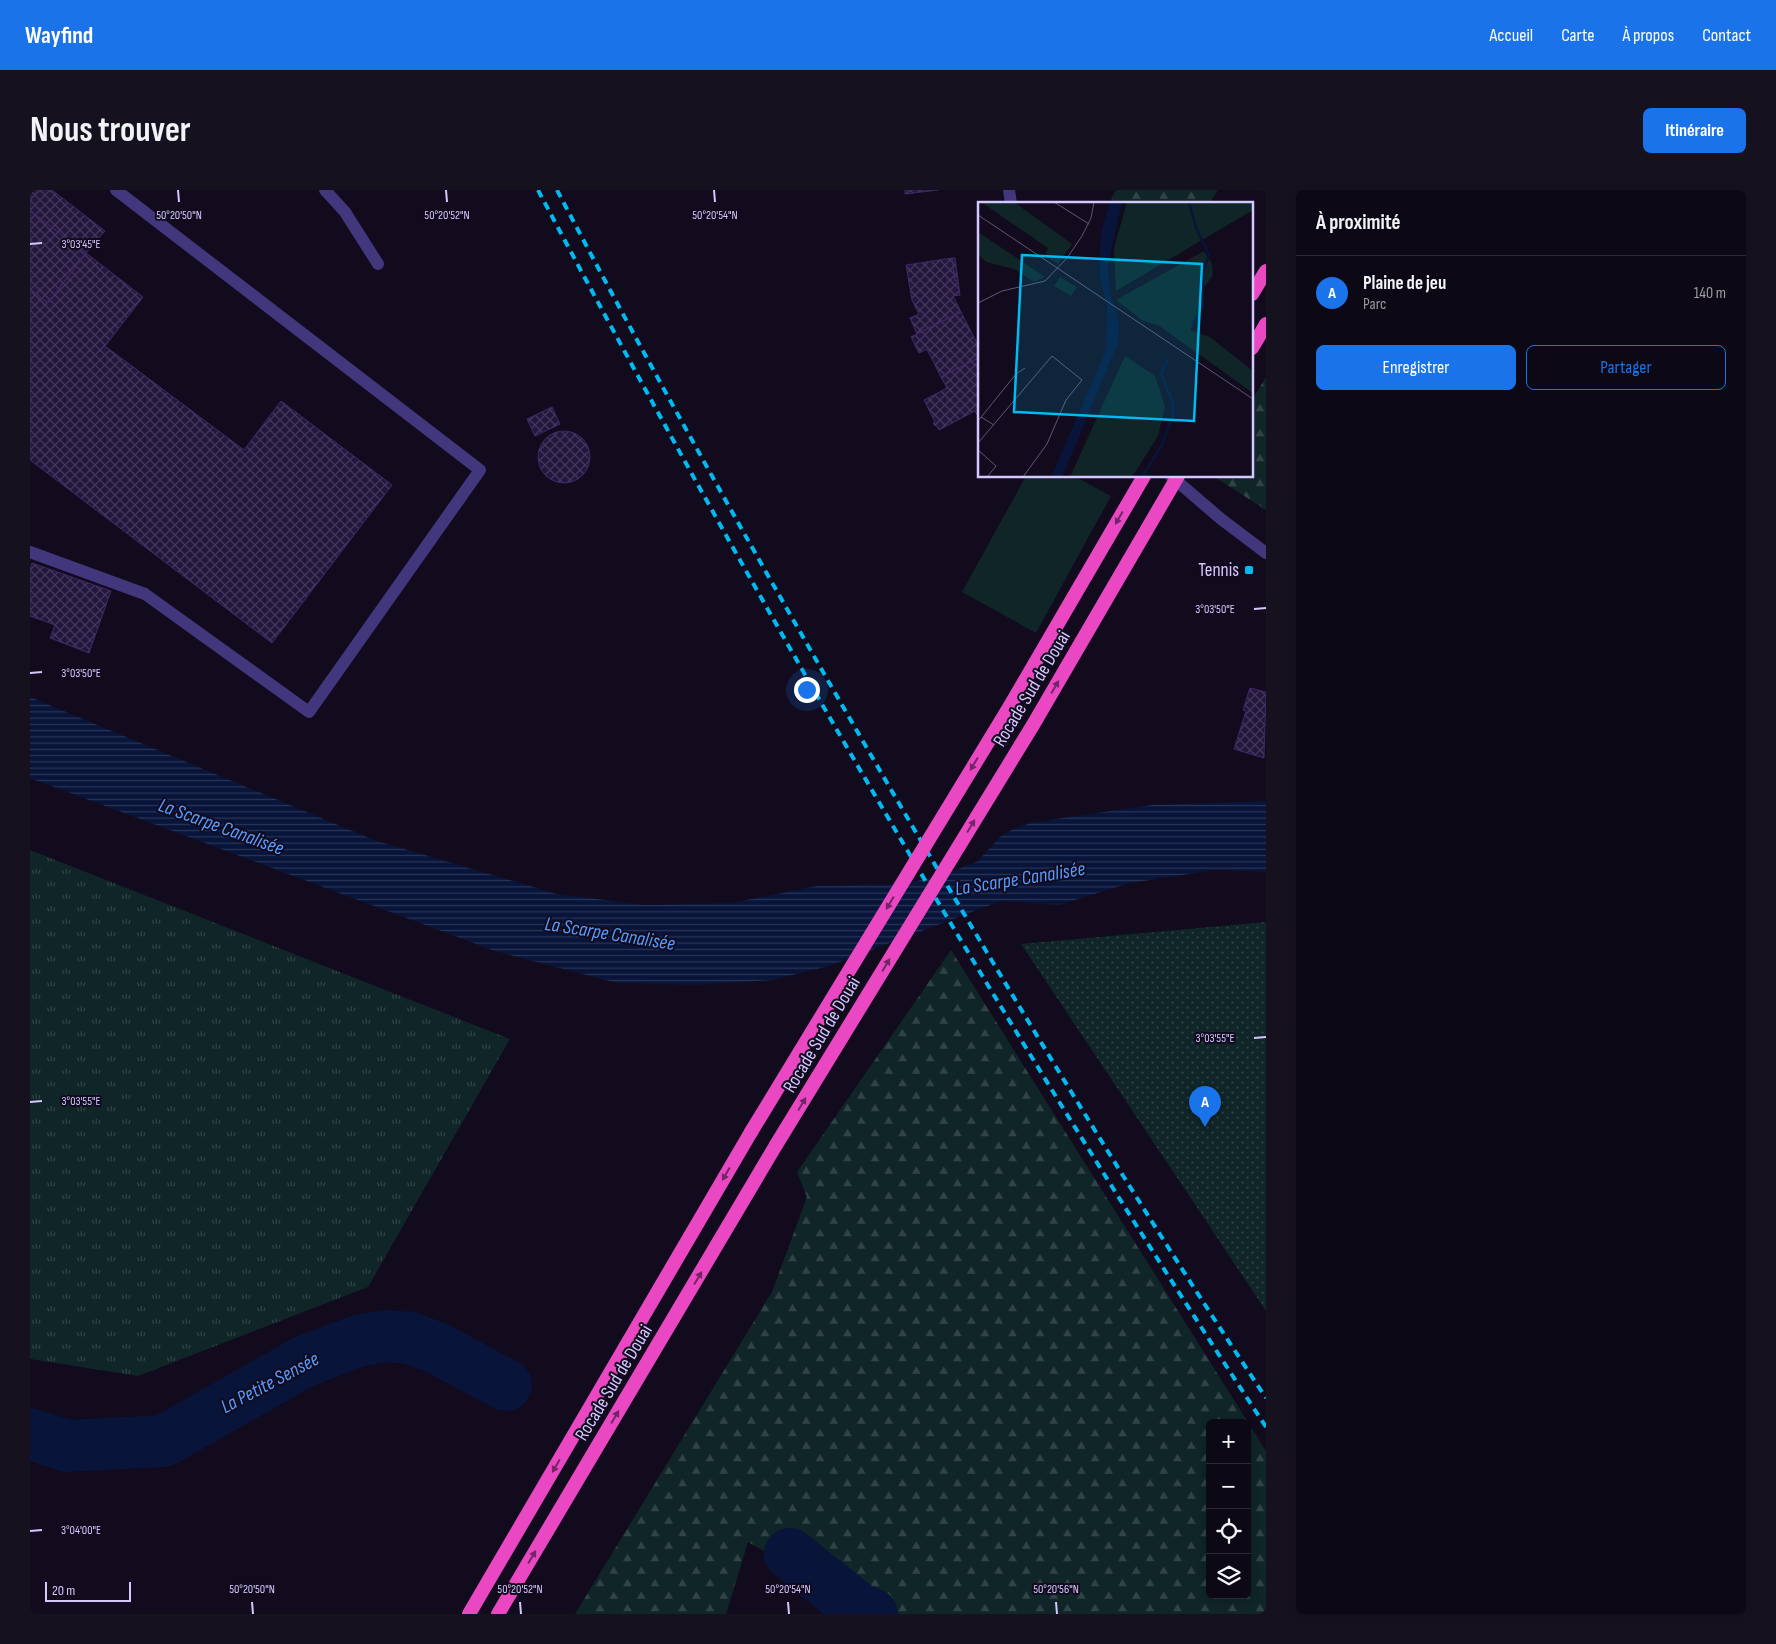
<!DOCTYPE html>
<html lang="fr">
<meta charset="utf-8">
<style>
body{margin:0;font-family:"Sofia Sans Condensed",sans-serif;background:#16111f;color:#f1f3f6}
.controls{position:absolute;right:15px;bottom:15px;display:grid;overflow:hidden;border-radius:8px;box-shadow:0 2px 8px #0003}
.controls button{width:45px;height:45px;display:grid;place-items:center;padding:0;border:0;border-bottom:1px solid #2d2935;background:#0d0816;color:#f1f3f6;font:25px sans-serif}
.scale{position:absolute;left:15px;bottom:12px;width:86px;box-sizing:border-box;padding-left:5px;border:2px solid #d5c7ff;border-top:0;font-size:14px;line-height:18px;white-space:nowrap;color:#d5c7ff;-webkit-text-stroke:4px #110b1d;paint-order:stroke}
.you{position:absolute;left:776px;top:499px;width:18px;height:18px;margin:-12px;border:4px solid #fff;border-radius:50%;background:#1a73e8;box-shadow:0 0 0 8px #1a73e833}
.badge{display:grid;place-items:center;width:32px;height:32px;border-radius:50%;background:#1a73e8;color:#fff;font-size:16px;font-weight:700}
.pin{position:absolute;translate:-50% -41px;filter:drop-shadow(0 1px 2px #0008)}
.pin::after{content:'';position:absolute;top:26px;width:18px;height:15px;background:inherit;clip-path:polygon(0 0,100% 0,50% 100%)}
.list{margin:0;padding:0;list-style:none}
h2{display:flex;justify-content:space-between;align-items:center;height:65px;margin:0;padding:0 20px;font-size:21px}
h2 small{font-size:16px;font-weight:400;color:#9a9aa1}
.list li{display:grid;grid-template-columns:32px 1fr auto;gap:15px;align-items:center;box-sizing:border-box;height:75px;padding:0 20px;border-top:1px solid #2d2935}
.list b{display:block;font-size:19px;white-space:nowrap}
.list p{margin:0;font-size:16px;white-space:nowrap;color:#9a9aa1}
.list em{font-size:16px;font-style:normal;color:#9a9aa1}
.actions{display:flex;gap:10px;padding:15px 20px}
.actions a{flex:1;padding:11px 0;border:1px solid #1a73e8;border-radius:8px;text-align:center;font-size:18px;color:#1a73e8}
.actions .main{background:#1a73e8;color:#fff}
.icon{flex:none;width:28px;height:28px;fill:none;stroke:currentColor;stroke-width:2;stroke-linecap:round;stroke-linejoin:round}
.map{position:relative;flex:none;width:1236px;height:1424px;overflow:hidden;border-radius:8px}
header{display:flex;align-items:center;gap:30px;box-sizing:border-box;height:70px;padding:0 25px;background:#1a73e8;color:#fff}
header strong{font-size:24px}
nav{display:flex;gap:28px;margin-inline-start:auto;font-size:18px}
.intro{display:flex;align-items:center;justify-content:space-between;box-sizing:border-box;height:120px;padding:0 30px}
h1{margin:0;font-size:35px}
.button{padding:12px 22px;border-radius:8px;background:#1a73e8;color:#fff;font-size:18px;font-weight:700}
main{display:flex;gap:30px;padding:0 30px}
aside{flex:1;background:#0d0816;border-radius:8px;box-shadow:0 2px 8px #0003}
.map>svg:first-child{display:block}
</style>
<header>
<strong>Wayfind</strong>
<nav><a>Accueil</a><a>Carte</a><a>À propos</a><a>Contact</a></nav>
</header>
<div class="intro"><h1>Nous trouver</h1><a class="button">Itinéraire</a></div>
<main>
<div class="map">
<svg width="1236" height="1424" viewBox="0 0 1236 1424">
<defs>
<pattern id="grass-tufts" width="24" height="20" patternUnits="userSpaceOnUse" patternTransform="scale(1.25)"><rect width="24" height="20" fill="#0f2527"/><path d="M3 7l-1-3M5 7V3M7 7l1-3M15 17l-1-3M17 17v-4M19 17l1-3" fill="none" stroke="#314347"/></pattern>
<pattern id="forest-firs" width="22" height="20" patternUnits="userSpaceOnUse" patternTransform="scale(1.25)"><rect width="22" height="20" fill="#0f2527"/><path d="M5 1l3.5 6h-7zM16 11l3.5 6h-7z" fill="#314347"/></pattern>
<pattern id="park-dots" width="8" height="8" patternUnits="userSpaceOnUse" patternTransform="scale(1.25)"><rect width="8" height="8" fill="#0f2527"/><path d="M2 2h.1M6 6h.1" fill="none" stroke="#314347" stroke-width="1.8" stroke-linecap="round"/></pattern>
<pattern id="water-rules" width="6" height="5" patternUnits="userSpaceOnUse" patternTransform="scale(1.25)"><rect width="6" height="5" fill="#081439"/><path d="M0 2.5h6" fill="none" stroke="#2b3557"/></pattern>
<pattern id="building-cross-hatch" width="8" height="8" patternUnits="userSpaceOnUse" patternTransform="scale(1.25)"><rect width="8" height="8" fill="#24173e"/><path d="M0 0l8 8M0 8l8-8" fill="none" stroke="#43375b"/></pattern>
</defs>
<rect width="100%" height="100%" fill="#110b1d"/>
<polygon fill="url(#grass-tufts)" points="0,660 480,849 338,1097 108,1186 0,1169"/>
<g fill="url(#forest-firs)" fill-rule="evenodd">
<polygon points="1086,0 1188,0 1179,14 1079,14"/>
<polygon points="1236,187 1236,320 1183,286 1222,286 1222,210"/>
<path d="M921,760L1236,1261V1424H846L718,1352L696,1424H545L742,1102L777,1007L767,982ZM1180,1233H1217V1405H1180Z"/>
</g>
<polygon fill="url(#park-dots)" points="1236,732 1236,1121 991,754"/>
<polygon fill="#0f2527" points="996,286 1044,286 1081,306 1006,443 932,402"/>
<polygon fill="url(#water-rules)" points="0,507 344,650 527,704 616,715 702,713 787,696 867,694 887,691 921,682 948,671 970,647 985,638 1005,632 1122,615 1236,611 1236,682 1185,680 1100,693 1029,715 971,711 799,776 742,790 667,795 587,793 465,761 0,588"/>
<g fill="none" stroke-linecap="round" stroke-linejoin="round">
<g stroke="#081439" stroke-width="52">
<polyline points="0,1244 37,1256 134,1251 273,1172 328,1151 355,1146 380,1148 407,1158 476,1195"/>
<polyline points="760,1364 829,1419 842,1424"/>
</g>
</g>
<g fill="url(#building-cross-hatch)" stroke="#3e296a">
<polygon points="0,0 22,0 75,41 56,63 0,21"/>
<polygon points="875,0 908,0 875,4"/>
<polygon points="0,21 56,63 18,113 0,99"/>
<polygon points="56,63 113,107 75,156 214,260 251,211 362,295 242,453 0,270 0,99 18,113"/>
<polygon points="922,68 925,68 928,90 925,91"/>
<polygon points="922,68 925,91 928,90 930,105 923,106 931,122 887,144 880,128 889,124 882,110 876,75"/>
<polygon points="931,122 950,159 950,167 911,187 897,159 889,163 881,147"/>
<polygon points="950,167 950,230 945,221 909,240 906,235 905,236 903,233 905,232 894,210 917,198 911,187"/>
<polygon points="522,217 530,234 505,246 497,229"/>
<circle cx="534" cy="267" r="26"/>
<polygon points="2,373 81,401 59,463 20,448 25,435 0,426 0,379"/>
<polygon points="1220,498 1236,502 1234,568 1204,559 1216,521 1213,520"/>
</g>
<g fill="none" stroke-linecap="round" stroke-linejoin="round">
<polyline stroke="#42367c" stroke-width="12" points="0,362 115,404 279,522 450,280 86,0"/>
<polyline stroke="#42367c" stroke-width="12" points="295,0 315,22 348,74"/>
<g stroke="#42367c" stroke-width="12">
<polyline points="979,0 981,14"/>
<polyline points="1141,286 1191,329 1236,363"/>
</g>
<g stroke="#ea48c2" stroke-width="14">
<polyline points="1222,104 1236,81"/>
<polyline points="1222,158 1236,134"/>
<polyline points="439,1424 721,942"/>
<polyline points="468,1424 746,955"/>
</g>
<g stroke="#00bbf2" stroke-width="4" stroke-dasharray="8 6" stroke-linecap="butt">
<path d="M508,0C732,423 974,837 1236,1237"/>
<path d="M527,0C626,189 731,375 838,560C965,779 1096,997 1236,1208"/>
</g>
<g stroke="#ea48c2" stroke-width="14">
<polyline points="721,942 980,516 1114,286"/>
<polyline points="746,955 1003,535 1148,286"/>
</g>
</g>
<defs><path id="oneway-solid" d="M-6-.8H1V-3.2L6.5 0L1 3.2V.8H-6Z" transform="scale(1.25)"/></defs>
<g fill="#732667">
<use href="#oneway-solid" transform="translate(1089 328) rotate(120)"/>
<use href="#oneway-solid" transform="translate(1025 497) rotate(-60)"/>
<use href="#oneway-solid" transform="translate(944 574) rotate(121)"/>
<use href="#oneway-solid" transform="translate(941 636) rotate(-59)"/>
<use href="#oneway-solid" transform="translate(860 713) rotate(121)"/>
<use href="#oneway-solid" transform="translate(856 775) rotate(-59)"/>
<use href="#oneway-solid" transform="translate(772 914) rotate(-59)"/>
<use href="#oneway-solid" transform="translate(696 984) rotate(120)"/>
<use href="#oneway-solid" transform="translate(668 1088) rotate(-59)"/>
<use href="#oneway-solid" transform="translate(585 1227) rotate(-59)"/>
<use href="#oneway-solid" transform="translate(526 1276) rotate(120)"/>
<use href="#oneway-solid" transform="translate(502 1367) rotate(-59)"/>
</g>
<path fill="none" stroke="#d5c7ff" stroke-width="2" d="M148,0L149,12M416,0L417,12M684,0L685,12M0,54L12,53M1224,419L1236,418M0,483L12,482M1224,848L1236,847M0,912L12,911M0,1341L12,1340M222,1412L223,1424M490,1412L491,1424M758,1412L759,1424M1026,1412L1027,1424"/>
<rect fill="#00bbf2" stroke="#110b1d" stroke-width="2" x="1214" y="375" width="10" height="10" rx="2.5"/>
<g text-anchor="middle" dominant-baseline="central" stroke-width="4" stroke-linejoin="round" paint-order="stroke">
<g font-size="19" fill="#d5c7ff" stroke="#110b1d" text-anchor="end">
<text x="1209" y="380">Tennis</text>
</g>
<g font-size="19" fill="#d5c7ff" stroke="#110b1d">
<text transform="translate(1002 499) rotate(-59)">Rocade Sud de Douai</text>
<text transform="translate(792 845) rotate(-59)">Rocade Sud de Douai</text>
<text transform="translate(584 1193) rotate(-59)">Rocade Sud de Douai</text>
</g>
<g font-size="20" font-style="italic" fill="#559bff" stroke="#110b1d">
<text transform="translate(191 637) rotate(20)">La Scarpe Canalisée</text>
<text transform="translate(990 689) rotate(-9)">La Scarpe Canalisée</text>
<text transform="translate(580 744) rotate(9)">La Scarpe Canalisée</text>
<text transform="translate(240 1193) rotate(-28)">La Petite Sensée</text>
</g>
</g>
<g transform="translate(948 12)">
<rect width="275" height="275" fill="#110b1d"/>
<path d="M147,154L177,174L187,204L180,234L154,275H92Z" fill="#0f2527"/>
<path d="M3,0H36L94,42L80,62L67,54L70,46ZM0,30L67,75L56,80L36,67L8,60L0,52ZM226,49L234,62L235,73L226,86V105L212,128L232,135L275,169V191L180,123L165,119L138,98Z" fill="#0f2527"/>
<path d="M149,0H275V8L138,89L136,46Z" fill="#0f2527"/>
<path d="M82,75L99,85L93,94L76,84Z" fill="#0f2527"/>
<path d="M132,0H144L130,64L132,91L141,121L140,141L84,275H73L128,148L129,104L121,72L123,30Z" fill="#081439"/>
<path fill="none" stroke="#081439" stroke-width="2.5" d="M211,0L218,26L231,52L225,70L224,106L214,122M164,275L184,243L195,213V201L183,172L190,157"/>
<path fill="none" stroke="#5f5677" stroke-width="1" d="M76,0L111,22M0,13L275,197M0,101L24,89L67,79L89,56L104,34L113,16L116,0M3,215L16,223M0,219L38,172L47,166M0,241L74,154L104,178L88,198L69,242L45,275M0,248L18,264L9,275"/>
<path fill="#00bbf2" fill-opacity="0.15" stroke="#00bbf2" stroke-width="2.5" d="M44,53L224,62L216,219L36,210Z"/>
<rect width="275" height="275" fill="none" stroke="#d5c7ff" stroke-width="2.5"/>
</g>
<g font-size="12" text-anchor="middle" fill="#d5c7ff" stroke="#110b1d" stroke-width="4" stroke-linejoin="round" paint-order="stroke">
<text x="149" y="29">50°20'50"N</text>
<text x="417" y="29">50°20'52"N</text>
<text x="685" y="29">50°20'54"N</text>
<text x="51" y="58">3°03'45"E</text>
<text x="1185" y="423">3°03'50"E</text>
<text x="51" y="487">3°03'50"E</text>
<text x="1185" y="852">3°03'55"E</text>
<text x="51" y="915">3°03'55"E</text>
<text x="51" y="1344">3°04'00"E</text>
<text x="222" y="1403">50°20'50"N</text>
<text x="490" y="1403">50°20'52"N</text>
<text x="758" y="1403">50°20'54"N</text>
<text x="1026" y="1403">50°20'56"N</text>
</g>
</svg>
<div class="controls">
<button>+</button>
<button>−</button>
<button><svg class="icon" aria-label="locate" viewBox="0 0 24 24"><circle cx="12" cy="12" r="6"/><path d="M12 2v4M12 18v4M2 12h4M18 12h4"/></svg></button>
<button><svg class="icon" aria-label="layers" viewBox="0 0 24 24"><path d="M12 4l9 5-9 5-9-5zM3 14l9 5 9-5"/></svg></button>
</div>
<div class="scale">20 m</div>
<div class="you"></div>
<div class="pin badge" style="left:1175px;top:937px">A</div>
</div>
<aside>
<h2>À proximité<small></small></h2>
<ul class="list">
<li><span class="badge">A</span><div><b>Plaine de jeu</b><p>Parc</p></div><em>140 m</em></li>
</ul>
<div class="actions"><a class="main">Enregistrer</a><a>Partager</a></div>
</aside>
</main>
